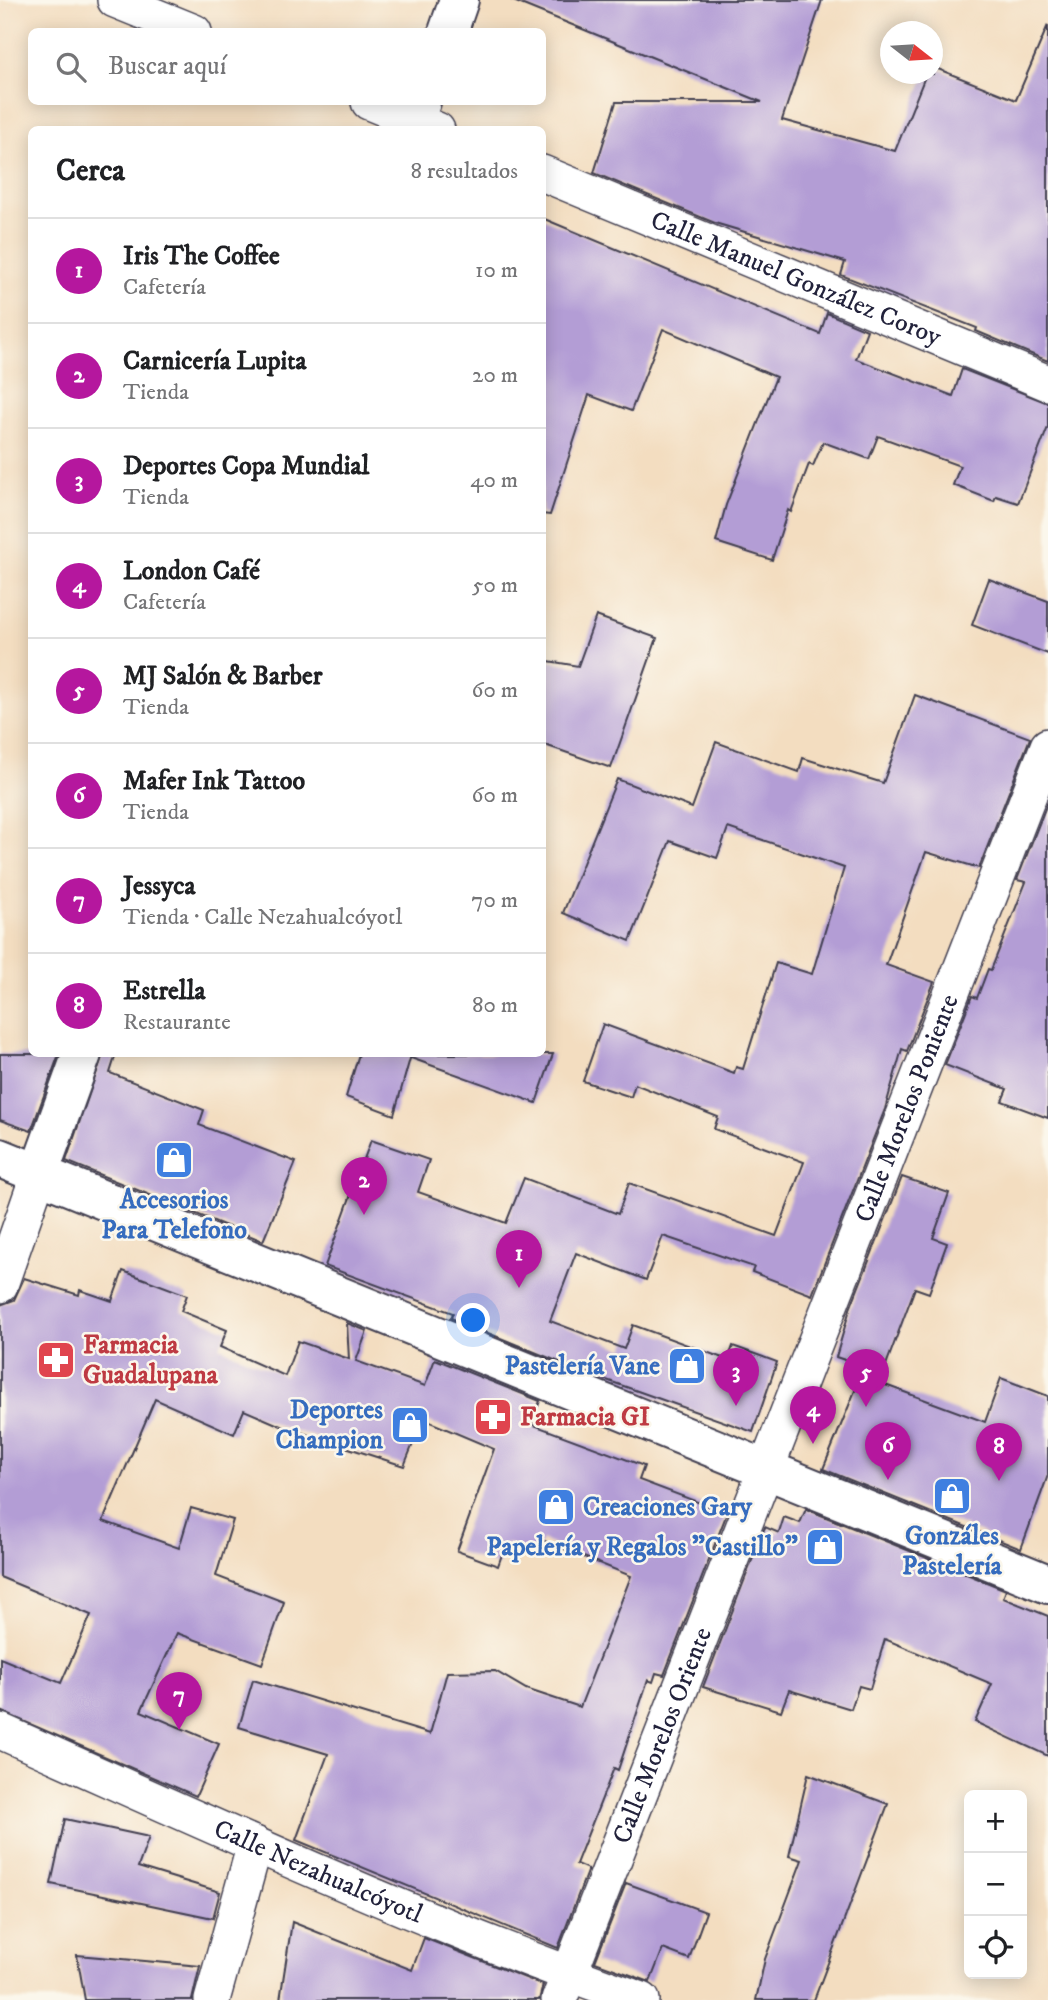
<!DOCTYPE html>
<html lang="es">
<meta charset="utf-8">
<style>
body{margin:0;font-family:"IM FELL DW Pica",serif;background:#f2f2f2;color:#202124}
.controls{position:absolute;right:21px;bottom:21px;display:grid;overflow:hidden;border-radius:10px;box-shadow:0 4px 18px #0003}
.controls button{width:63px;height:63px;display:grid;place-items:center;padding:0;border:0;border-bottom:2px solid #e0e0e0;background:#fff;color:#202124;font:35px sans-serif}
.compass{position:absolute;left:880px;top:21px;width:63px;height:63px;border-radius:50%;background:#fff;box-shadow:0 4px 18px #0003;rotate:107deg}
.you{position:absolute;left:474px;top:1321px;width:24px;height:24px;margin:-18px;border:5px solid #fff;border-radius:50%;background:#1a73e8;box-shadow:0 0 0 10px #1a73e833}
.badge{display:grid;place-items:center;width:46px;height:46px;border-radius:50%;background:#b5179e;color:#fff;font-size:23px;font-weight:700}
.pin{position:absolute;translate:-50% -58px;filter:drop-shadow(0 2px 4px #0008)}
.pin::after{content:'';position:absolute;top:37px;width:24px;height:21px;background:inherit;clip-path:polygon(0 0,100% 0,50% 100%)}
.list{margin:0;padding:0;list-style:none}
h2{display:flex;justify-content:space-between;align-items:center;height:91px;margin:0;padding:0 28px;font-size:30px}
h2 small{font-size:23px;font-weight:400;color:#757577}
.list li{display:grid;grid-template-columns:46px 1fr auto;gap:21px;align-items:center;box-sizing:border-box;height:105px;padding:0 28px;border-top:2px solid #e0e0e0}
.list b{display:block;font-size:26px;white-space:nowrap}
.list p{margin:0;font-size:23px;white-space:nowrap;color:#757577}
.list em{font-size:23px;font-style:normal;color:#757577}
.icon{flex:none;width:38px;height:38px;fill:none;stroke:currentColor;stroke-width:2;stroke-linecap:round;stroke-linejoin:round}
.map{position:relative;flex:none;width:1048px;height:2000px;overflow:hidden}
.search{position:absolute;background:#fff;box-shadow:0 4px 18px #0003;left:28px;top:28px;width:518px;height:77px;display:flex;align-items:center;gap:18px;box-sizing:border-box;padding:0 24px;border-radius:10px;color:#757577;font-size:26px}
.panel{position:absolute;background:#fff;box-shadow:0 4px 18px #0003;left:28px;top:126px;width:518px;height:931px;border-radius:10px}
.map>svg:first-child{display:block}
</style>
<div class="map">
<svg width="1048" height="2000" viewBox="0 0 1048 2000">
<rect width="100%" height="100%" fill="#fbf7ec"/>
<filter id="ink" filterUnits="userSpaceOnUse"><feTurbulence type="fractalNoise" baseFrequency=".0143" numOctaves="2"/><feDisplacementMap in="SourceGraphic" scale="14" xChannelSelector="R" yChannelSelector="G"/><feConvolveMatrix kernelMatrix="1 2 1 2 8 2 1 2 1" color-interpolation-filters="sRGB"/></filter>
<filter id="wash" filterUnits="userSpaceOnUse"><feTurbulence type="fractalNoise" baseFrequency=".00686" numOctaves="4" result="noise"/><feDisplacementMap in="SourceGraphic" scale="28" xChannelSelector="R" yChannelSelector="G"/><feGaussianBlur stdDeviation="1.57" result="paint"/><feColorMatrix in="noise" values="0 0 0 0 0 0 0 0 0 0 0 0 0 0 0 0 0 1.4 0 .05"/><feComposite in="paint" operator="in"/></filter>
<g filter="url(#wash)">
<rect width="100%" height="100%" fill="#f3ddc0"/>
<g id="blocks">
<g fill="#b39dd5">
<polygon points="511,0 822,0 782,120 895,151 926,74 933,74 933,67 1016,100 1048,25 1048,361 976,331 977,328 841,275 845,262 715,223 594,173 616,102 762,102"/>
<polygon points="542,218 820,334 827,313 867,330 856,359 953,396 962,369 1048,403 1048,427 1018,503 996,496 994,501 953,485 960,466 878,436 869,459 823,442 813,466 809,464 791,512 788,510 772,560 716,542 726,505 776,377 663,329 631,411 589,395 550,515 542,514"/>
<polygon points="989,579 1048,601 1048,654 972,625"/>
<polygon points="596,616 657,638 611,768 542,744 542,660 578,666"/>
<polygon points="915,695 1030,738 979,868 926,852 886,965 934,982 907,1051 902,1049 885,1109 812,1295 752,1272 754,1267 663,1236 646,1280 576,1253 550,1321 624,1349 633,1325 728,1360 733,1346 777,1362 753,1432 584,1372 451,1318 453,1313 325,1266 371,1140 429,1160 418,1192 506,1223 524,1178 618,1214 629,1183 776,1236 804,1162 714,1129 718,1117 635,1084 631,1097 583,1081 603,1024 734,1073 736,1067 743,1069 776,963 812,974 844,868 728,828 717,858 670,841 630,941 563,913 617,779 692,808 716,742 799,772 803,758 883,783"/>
<polygon points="1048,801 1048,1118 1002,1101 1007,1089 945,1065 972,996 977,998 988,969 991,970 1026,882 1017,880"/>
<polygon points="0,1054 59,1054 31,1131 0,1120"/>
<polygon points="103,1054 116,1054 110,1073 204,1110 199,1125 296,1162 263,1241 66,1161"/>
<polygon points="359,1054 553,1054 536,1103 411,1058 411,1055 394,1115 346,1097"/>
<polygon points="902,1177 949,1193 933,1238 947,1243 929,1293 915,1288 883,1373 836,1357 850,1309"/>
<polygon points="123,1271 187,1295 181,1311 227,1330 220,1347 285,1376 298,1341 349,1359 347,1323 367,1331 356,1361 425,1386 435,1359 540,1401 531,1424 644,1466 639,1480 727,1513 664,1675 656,1673 653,1682 648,1680 618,1770 614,1768 576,1864 588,1869 558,1948 296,1840 328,1754 239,1727 253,1680 430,1734 447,1672 495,1671 526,1689 580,1707 631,1576 542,1540 536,1554 506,1543 498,1566 457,1551 494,1449 423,1419 404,1466 281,1426 244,1410 234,1434 155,1399 103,1521 179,1548 191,1508 233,1520 216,1576 284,1602 262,1664 177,1633 141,1711 219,1744 196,1796 0,1711 0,1658 61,1683 91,1615 0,1577 0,1305 14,1300 24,1278 79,1295 80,1290 112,1301"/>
<polygon points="861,1376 985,1422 1001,1378 1048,1396 1048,1475 1021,1549 823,1469"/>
<polygon points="806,1509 1006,1590 1003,1598 1048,1616 1048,1756 975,1722 992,1684 885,1639 870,1689 859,1686 851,1709 789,1690 781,1711 703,1687 765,1527 779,1533 784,1517 800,1523"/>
<polygon points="808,1774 888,1804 814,2000 756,2000 765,1959 802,1860 789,1856"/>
<polygon points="65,1819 149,1837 138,1867 220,1892 213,1918 51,1884"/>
<polygon points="626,1883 706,1912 689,1959 663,1949 650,1982 595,1962"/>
<polygon points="292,1922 412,1970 424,1938 543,1985 539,2000 280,2000"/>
<polygon points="77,1955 200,1966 192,2000 85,2000"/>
</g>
</g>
</g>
<g filter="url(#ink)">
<use href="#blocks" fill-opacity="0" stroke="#413e4f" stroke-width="2"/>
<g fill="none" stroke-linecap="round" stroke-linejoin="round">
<defs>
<g id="street">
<polyline points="115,0 194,32"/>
<polyline points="369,102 437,130"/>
<path id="s1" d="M542,173L1048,383"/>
<polyline points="0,1285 39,1173"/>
<path id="s2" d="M0,1731C212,1825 423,1924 642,2000"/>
<polyline points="212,2000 255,1844"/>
<path id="s3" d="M559,2000L1048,746"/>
</g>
<g id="secondary">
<polyline points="448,32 459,0"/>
<polyline points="411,130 421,102"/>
<polyline points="0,1158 1048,1584"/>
<polyline points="39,1173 82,1054"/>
</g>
</defs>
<use href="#street" stroke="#413e4f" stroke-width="38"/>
<use href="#secondary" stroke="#413e4f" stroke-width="42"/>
<use href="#street" stroke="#fff" stroke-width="35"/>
<use href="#secondary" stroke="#fff" stroke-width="38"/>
</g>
</g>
<defs>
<symbol id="shop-square" viewBox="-11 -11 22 22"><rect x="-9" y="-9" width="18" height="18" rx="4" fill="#3f7fe0" stroke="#fbf7ec"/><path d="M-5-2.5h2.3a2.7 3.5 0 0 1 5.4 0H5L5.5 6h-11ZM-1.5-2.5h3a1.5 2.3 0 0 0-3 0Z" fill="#fff"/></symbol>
<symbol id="pharmacy-square" viewBox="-11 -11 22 22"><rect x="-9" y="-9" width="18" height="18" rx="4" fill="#e0444e" stroke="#fbf7ec"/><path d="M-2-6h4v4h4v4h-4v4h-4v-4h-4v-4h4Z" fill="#fff"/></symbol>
</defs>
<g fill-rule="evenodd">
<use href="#shop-square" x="152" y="1138" width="44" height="44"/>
<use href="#pharmacy-square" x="34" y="1338" width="44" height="44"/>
<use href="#shop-square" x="665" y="1344" width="44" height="44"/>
<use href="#pharmacy-square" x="471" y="1395" width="44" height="44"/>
<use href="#shop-square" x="388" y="1403" width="44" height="44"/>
<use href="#shop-square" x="930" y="1474" width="44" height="44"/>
<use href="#shop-square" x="534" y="1485" width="44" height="44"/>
<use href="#shop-square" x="803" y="1525" width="44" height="44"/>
</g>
<g text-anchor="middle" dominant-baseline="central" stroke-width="5" stroke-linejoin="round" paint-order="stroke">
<g font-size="26" fill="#22223b" stroke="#fbf7ec">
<text stroke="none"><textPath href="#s1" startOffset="275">Calle Manuel González Coroy</textPath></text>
<text stroke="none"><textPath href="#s3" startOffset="957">Calle Morelos Poniente</textPath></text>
<text stroke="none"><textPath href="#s3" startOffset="284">Calle Morelos Oriente</textPath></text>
<text stroke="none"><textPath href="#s2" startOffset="348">Calle Nezahualcóyotl</textPath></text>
</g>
<g font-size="26" font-weight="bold" fill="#366cbe" stroke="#fbf7ec" text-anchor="end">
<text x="174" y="1200" text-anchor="middle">Accesorios<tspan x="174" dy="30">Para Telefono</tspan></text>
<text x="660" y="1366">Pastelería Vane</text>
<text x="383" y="1410">Deportes<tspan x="383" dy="30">Champion</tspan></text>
<text x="583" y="1507" text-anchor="start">Creaciones Gary</text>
<text x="952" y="1536" text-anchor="middle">Gonzáles<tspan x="952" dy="30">Pastelería</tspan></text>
<text x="798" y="1547">Papelería y Regalos "Castillo"</text>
</g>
<g font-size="26" font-weight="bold" fill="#be3a42" stroke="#fbf7ec" text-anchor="start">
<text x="83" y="1345">Farmacia<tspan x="83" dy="30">Guadalupana</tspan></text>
<text x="520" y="1417">Farmacia GI</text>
</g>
</g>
</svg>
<div class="controls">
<button>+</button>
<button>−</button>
<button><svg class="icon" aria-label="locate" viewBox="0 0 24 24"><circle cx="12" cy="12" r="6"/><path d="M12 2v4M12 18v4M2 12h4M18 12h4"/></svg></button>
</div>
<svg class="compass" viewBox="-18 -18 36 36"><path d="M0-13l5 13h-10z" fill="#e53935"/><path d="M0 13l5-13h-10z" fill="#757577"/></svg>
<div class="you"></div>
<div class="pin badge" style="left:519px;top:1288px">1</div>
<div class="pin badge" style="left:364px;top:1215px">2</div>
<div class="pin badge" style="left:736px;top:1406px">3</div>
<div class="pin badge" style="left:813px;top:1444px">4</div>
<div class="pin badge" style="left:866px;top:1407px">5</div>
<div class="pin badge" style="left:888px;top:1480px">6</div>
<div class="pin badge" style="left:179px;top:1730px">7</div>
<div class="pin badge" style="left:999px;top:1481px">8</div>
<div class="search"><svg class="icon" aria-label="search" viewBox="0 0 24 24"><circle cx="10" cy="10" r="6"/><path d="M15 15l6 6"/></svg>Buscar aquí</div>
<section class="panel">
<h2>Cerca<small>8 resultados</small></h2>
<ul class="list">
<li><span class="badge">1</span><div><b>Iris The Coffee</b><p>Cafetería</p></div><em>10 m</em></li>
<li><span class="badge">2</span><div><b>Carnicería Lupita</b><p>Tienda</p></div><em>20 m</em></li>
<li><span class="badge">3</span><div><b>Deportes Copa Mundial</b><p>Tienda</p></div><em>40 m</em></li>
<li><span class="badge">4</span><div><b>London Café</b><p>Cafetería</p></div><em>50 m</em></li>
<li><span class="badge">5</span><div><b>MJ Salón &amp; Barber</b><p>Tienda</p></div><em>60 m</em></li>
<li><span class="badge">6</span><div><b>Mafer Ink Tattoo</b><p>Tienda</p></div><em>60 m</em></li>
<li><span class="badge">7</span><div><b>Jessyca</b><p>Tienda · Calle Nezahualcóyotl</p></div><em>70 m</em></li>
<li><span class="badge">8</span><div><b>Estrella</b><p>Restaurante</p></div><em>80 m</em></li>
</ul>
</section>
</div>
